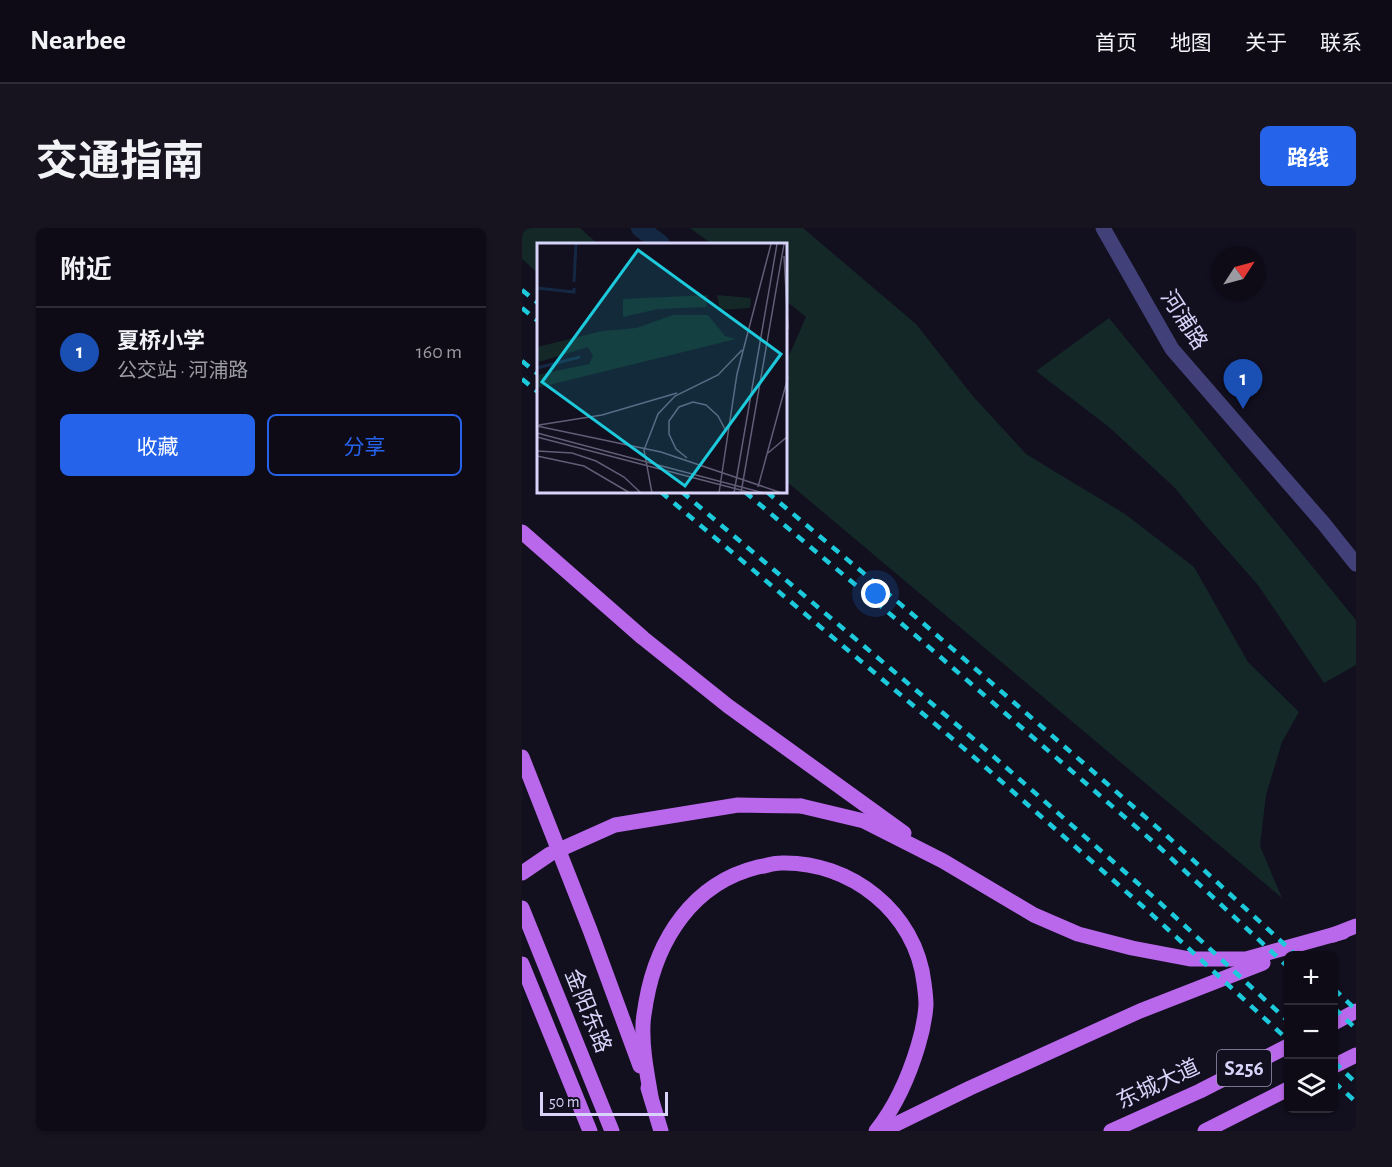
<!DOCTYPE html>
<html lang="zh">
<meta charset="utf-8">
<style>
body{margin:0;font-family:"Alegreya Sans","Noto Sans SC",sans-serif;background:#171420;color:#f1f3f6}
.controls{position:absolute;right:18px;bottom:18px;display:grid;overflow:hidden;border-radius:9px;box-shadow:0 2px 4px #0004}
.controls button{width:54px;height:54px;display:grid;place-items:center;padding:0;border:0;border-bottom:2px solid #2e2b36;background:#0e0b17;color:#f1f3f6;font:30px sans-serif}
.compass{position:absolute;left:690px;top:18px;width:54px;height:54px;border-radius:50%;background:#0e0b17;box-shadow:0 2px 4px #0004;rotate:54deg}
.scale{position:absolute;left:18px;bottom:15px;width:128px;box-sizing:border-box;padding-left:6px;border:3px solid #d7d3f9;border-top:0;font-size:16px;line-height:21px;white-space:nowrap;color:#d7d3f9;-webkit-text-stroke:4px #120f1f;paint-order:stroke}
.you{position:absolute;left:354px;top:366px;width:21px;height:21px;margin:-15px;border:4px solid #fff;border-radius:50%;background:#1a73e8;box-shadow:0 0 0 9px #1a73e833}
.badge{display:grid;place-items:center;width:39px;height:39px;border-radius:50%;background:#2563eb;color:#fff;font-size:20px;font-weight:700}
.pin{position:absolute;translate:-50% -50px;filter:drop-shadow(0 2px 3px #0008)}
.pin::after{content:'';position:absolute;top:32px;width:21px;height:18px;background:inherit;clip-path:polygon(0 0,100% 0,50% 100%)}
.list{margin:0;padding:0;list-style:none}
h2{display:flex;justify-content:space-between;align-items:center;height:78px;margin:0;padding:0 24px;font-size:26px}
h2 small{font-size:20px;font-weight:400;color:#9b9ba1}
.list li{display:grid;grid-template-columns:39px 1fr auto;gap:18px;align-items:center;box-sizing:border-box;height:90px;padding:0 24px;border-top:2px solid #2e2b36}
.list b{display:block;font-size:22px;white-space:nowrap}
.list p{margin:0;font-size:20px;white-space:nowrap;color:#9b9ba1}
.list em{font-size:20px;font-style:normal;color:#9b9ba1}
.actions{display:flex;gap:12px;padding:18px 24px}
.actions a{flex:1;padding:14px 0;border:2px solid #2563eb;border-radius:9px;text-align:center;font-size:21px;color:#2563eb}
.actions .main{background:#2563eb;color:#fff}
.icon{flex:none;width:33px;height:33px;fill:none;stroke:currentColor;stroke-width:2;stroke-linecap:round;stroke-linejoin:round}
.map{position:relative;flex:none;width:834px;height:903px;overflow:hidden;border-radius:9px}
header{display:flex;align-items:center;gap:36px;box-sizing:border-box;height:84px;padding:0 30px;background:#0e0b17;border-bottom:2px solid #2e2b36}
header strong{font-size:28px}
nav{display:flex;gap:33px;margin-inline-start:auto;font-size:21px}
.intro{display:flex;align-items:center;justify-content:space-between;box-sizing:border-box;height:144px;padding:0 36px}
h1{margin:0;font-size:42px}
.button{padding:15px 27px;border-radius:9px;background:#2563eb;color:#fff;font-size:21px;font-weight:700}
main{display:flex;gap:36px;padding:0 36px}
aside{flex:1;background:#0e0b17;border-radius:9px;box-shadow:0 2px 4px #0004}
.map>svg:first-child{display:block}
</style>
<header>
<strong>Nearbee</strong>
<nav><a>首页</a><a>地图</a><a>关于</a><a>联系</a></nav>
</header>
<div class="intro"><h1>交通指南</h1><a class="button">路线</a></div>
<main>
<aside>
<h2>附近<small></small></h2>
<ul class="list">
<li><span class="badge" style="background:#1a4fb4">1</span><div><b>夏桥小学</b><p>公交站 · 河浦路</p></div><em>160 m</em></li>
</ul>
<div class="actions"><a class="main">收藏</a><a>分享</a></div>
</aside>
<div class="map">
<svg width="834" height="903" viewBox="0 0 834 903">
<rect width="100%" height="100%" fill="#120f1f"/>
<g fill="#132827">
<polygon points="0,0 58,0 76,16 16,16 16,45 0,31"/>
<polygon points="168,0 281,0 394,96 450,167 504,226 603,286 672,339 726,434 777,484 760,514 744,567 738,618 760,670 264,253 264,134 284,89 264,73 264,16 190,16"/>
<polygon points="587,90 834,392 834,437 802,455 736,357 684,298 652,259 588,200 514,143"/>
</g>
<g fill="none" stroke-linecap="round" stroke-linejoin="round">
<polyline stroke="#152843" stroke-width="18" points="118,0 139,16"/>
<polyline stroke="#424078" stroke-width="15" points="581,0 650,121 802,296 834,336"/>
<g stroke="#b968eb" stroke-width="15">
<polyline points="0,304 121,410 206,478 382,605"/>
<polyline points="0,529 68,702 118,838"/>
<polyline points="279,578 342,593 421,633 512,687 556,706 610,720 668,731 724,731 821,704"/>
<polyline points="0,680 90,903"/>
<polyline points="811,707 834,698"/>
<polyline points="0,736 68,903"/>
<polyline points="812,795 834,783"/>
<polyline points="812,838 834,827"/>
<polyline points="126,860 139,903"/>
<path d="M129,869C125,845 120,821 121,797C121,789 123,782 124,774C135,711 171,655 236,639C244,638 251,635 259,635C328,633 394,684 402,755C403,762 404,770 404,777C403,791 400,805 396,818C387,848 374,878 354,903"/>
<polyline points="360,903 448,860 618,783 741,735"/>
<polyline points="589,903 678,863 766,818"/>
<polyline points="683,903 766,861"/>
</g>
<g stroke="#1dcadb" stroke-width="4.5" stroke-dasharray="9 8" stroke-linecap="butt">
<polyline points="0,62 16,75"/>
<polyline points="0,80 16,93"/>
<polyline points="0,133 16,146"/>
<polyline points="0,151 16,164"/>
<polyline points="139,264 445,523 626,683 766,812"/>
<polyline points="160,264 454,513 636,673 766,793"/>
<polyline points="223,264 393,407 636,618 766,739"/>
<polyline points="245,264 402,396 645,608 775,728"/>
<polyline points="812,761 834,782"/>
<polyline points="812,780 834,801"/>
<polyline points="812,834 834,855"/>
<polyline points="812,854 834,874"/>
</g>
<polyline stroke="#b968eb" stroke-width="15" points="0,645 28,626 93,597 216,577 279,578"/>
</g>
<g text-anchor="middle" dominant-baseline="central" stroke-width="4.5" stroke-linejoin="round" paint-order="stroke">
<rect fill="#120f1f" stroke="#9c98b8" stroke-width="1.5" x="695" y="822" width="54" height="36" rx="4.5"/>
<g font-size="21" font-weight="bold" fill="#d7d3f9">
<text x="722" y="840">S256</text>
</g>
<g font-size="22" fill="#d7d3f9" stroke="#120f1f">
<text transform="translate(662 92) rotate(57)">河浦路</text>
<text transform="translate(66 783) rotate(68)">金阳东路</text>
<text transform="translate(636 856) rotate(-25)">东城大道</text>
</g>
</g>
<g transform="translate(15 15)">
<rect width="250" height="250" fill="#120f1f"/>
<path d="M171,52L169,64L121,66L86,74V56ZM180,52L214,55L213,65L183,67ZM136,72H171L188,93L199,96L0,145V132L52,121L56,113L51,104L2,119L0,104L65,88L99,85Z" fill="#132827"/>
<path fill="none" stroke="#152843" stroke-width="3" d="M37,39L39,1M0,45L37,49V45M0,125L43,114"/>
<path fill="none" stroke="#615d76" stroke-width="1.5" d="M247,13L251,86M2,182L65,172L140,150M0,183L124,209L245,250M0,190L227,250M0,194L215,250M0,208L35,210L59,218L87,234L104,250M231,210L251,193M0,213L47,223L93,250M150,215L139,206L132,191V178L142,164L156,159L169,162L181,173L189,188M221,244L251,134M115,250L107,207L121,171L138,153L181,132L205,107M182,250L200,131L234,1M197,250L240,1M204,250L247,1"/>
<path fill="#1dcadb" fill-opacity="0.15" stroke="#1dcadb" stroke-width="3" d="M101,7L244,111L148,243L5,139Z"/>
<rect width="250" height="250" fill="none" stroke="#d7d3f9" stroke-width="3"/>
</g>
</svg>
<div class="controls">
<button>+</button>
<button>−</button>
<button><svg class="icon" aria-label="layers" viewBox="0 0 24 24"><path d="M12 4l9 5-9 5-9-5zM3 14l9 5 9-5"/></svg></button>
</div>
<svg class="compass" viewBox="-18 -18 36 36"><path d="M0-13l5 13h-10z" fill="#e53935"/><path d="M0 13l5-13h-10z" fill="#9b9ba1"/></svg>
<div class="scale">50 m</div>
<div class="you"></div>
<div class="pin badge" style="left:721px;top:181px;background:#1a4fb4">1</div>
</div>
</main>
